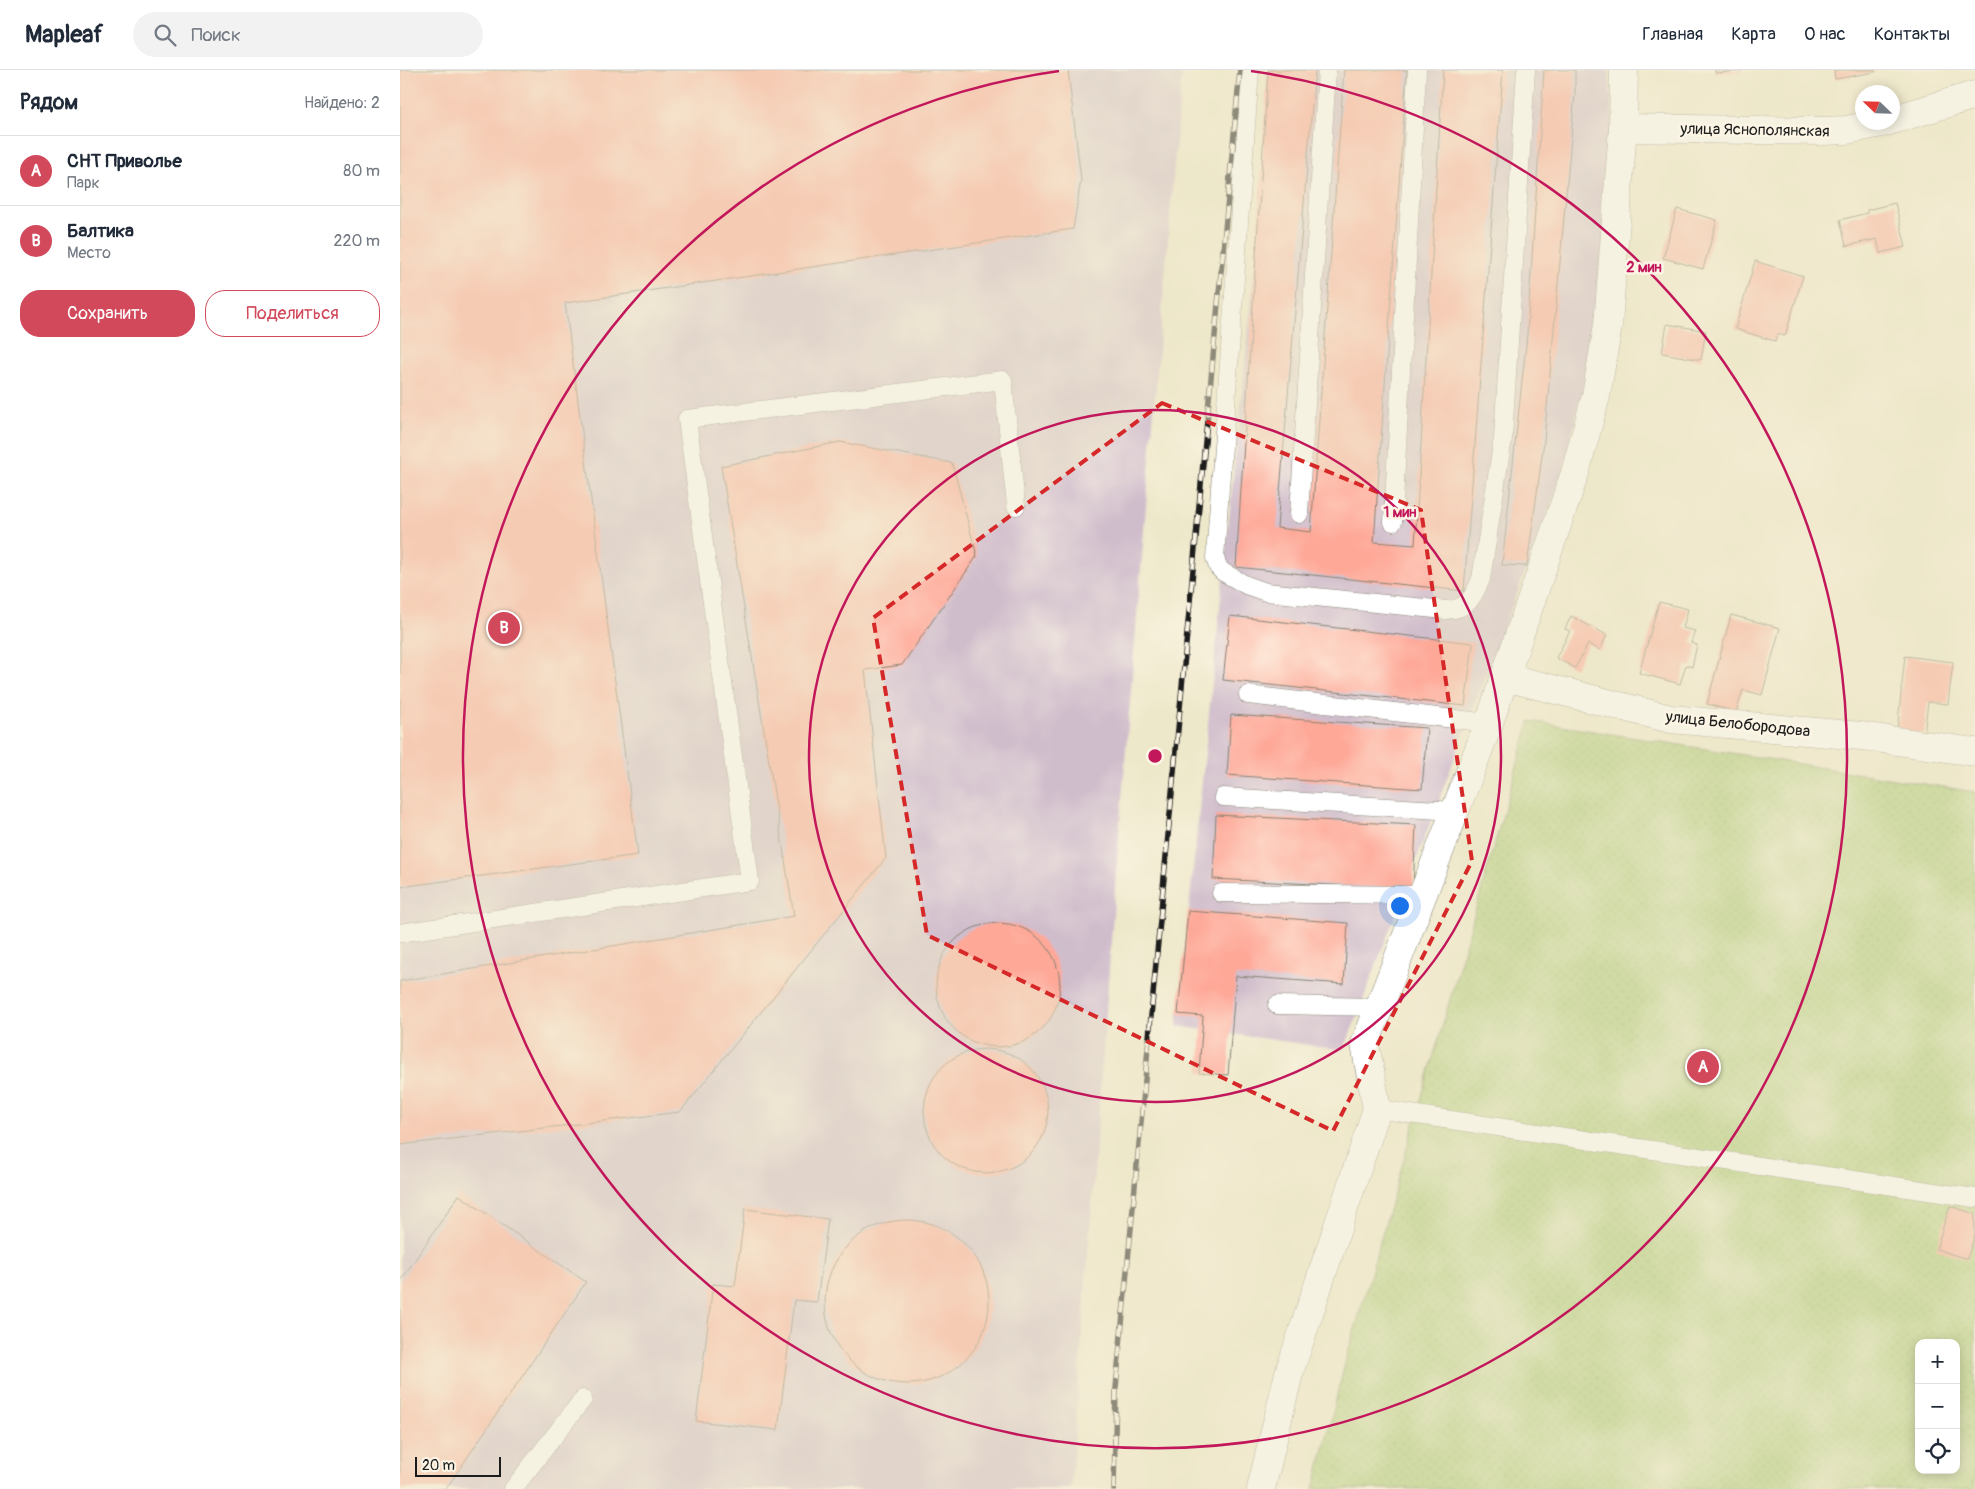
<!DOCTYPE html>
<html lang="ru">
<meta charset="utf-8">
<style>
body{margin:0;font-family:Pangolin,sans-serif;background:#f2f2f3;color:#1f2937}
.controls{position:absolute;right:15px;bottom:15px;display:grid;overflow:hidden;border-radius:10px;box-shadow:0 2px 12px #0003}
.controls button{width:45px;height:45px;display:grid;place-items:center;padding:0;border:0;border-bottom:1px solid #e0e1e3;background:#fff;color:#1f2937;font:25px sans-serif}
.compass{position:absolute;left:1455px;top:15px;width:45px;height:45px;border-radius:50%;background:#fff;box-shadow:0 2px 12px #0003;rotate:293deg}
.scale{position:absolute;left:15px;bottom:12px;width:86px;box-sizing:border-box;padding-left:5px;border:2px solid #1c1c1c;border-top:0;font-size:14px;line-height:18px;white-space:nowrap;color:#1c1c1c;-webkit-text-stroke:4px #fcf5e5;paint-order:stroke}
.you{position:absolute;left:999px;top:835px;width:18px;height:18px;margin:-12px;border:4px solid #fff;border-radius:50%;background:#1a73e8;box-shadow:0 0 0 8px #1a73e833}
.badge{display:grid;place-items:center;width:32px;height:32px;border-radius:50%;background:#d1495b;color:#fff;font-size:16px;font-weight:700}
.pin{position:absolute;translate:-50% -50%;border:2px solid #fff;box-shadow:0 1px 5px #0006}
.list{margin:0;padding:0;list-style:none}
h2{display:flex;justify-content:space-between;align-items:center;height:65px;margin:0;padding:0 20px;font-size:21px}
h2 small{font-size:16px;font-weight:400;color:#747a83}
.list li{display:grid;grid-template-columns:32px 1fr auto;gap:15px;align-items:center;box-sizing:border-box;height:70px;padding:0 20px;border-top:1px solid #e0e1e3}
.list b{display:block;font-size:19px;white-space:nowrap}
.list p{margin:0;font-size:16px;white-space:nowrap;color:#747a83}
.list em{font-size:16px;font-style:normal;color:#747a83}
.actions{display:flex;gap:10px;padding:15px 20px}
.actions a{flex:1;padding:11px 0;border:1px solid #d1495b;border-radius:20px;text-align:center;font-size:18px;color:#d1495b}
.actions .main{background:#d1495b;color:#fff}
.icon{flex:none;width:28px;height:28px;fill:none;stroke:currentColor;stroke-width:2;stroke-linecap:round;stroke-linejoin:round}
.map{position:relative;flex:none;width:1575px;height:1419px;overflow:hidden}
header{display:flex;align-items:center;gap:30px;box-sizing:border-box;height:70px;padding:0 25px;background:#fff;border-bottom:1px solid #e0e1e3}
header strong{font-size:24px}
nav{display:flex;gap:28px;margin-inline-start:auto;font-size:18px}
.search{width:350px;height:45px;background:#f2f2f3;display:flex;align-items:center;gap:12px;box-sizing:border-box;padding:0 18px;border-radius:28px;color:#747a83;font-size:19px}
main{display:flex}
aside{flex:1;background:#fff}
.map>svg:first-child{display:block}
</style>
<header>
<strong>Mapleaf</strong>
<div class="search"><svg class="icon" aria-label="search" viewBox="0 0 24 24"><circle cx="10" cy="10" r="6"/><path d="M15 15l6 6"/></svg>Поиск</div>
<nav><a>Главная</a><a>Карта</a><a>О нас</a><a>Контакты</a></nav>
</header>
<main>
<aside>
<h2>Рядом<small>Найдено: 2</small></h2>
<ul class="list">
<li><span class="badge">A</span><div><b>СНТ Приволье</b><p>Парк</p></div><em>80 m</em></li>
<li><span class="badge">B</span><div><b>Балтика</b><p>Место</p></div><em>220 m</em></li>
</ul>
<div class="actions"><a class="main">Сохранить</a><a>Поделиться</a></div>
</aside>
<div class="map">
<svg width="1575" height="1419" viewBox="0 0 1575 1419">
<defs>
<pattern id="garden-dots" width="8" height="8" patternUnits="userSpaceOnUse" patternTransform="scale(1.25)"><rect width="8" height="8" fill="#aacb74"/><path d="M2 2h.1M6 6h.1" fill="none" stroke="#92ae64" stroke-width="1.8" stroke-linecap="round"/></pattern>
</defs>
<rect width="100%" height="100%" fill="#fcf5e5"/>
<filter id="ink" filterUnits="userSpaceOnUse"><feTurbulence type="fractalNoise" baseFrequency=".02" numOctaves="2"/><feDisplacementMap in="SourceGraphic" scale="10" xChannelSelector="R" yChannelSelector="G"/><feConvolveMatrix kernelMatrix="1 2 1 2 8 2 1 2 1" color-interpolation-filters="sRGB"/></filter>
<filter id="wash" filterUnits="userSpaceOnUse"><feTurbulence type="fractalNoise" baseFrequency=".0096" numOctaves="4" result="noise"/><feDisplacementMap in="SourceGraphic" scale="20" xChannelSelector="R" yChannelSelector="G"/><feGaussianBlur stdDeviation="1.12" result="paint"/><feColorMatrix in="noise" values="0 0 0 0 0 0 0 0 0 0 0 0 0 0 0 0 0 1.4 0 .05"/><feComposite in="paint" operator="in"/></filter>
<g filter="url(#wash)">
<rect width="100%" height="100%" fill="#eee8cb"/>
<g fill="#d0bdcc">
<polygon points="0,0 782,0 718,776 671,1419 0,1419"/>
<polygon points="875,0 1209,0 1214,65 1195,271 1162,405 944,980 777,956"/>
</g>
<path fill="url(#garden-dots)" stroke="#637448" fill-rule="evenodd" d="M1130,651L1575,722V1419H914L944,1297ZM1519,1273H1556V1400H1519Z"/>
<g id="blocks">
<g fill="#fea898">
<polygon points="0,0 668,0 681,110 673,159 165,233 238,785 0,817"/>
<polygon points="868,0 915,0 877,458 911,462 944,0 1007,0 974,472 1015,475 1043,0 1103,0 1064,521 836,497"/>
<polygon points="1144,0 1175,0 1175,23 1144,371 1127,496 1102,495 1127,265"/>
<polygon points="1315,0 1341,0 1341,1 1315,3"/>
<polygon points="1434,0 1475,0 1475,2 1435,9"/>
<polygon points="1495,133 1506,177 1480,183 1477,169 1446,176 1440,150 1467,143 1467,140"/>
<polygon points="1277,139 1317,150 1303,199 1263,188"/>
<polygon points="1355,191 1403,206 1385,266 1377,264 1375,271 1335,259"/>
<polygon points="1267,254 1306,261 1301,290 1262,283"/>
<polygon points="440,372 552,393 577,486 502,595 465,600 486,788 280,1042 0,1075 0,911 394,846 321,396"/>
<polygon points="1259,532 1288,539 1283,558 1295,561 1291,573 1297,575 1292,597 1286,595 1280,614 1239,603"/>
<polygon points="1331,545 1380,558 1362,625 1343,620 1336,642 1307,634"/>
<polygon points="830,546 1073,573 1065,636 823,610"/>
<polygon points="1171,546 1207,565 1200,580 1188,574 1175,598 1156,588 1170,561 1165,559"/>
<polygon points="1505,586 1553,592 1548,634 1528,632 1524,664 1497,661"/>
<polygon points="831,645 1027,658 1022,719 827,705"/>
<polygon points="816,745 1016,755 1013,819 813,809"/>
<polygon points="788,841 948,853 944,914 836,906 828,1005 799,1003 803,946 778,944"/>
<circle cx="598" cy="915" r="62"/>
<circle cx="586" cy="1041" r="62"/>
<polygon points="59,1125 186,1212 46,1419 0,1419 0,1212"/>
<polygon points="1550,1136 1575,1144 1575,1165 1567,1189 1536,1179"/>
<polygon points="345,1139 428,1149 417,1232 394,1230 378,1360 296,1351 313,1214 335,1216"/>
<circle cx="507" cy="1232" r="82"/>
</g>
</g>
</g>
<g filter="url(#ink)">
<use href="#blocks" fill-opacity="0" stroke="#858274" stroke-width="1"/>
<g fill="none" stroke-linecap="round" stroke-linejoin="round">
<defs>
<g id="lane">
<path d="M850,0L815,488L818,497L823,502L846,515L866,522L1045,540C1067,540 1073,528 1081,509L1103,368L1126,0"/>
<polyline points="899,444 927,0"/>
<polyline points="993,452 1017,0"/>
<polyline points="848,625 1089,653"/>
<polyline points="823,727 1055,741"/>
<polyline points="821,823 1022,825"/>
<polyline points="0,863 350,811 287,349 603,310 616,436"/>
<polyline points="877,935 979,937"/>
<polyline points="977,1039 1575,1128"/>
<polyline points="113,1419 183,1329"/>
</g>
<g id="street">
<polyline points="1492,50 1575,25"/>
<polyline points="1223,58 1422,61 1447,60 1486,52"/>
<polyline points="1105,607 1271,649 1461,666 1575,682"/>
<polyline points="861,1419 889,1303 977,1039 965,974 1089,653 1175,403 1196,326 1208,255 1223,58 1224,0"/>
</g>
</defs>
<use href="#lane" stroke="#858274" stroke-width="19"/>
<use href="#street" stroke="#858274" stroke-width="29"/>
<use href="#lane" stroke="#fff" stroke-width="18"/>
<use href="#street" stroke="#fff" stroke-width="28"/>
<defs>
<polyline id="rail" points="714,1419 716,1318 840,0"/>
</defs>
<use href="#rail" stroke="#1c1c1c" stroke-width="5.5"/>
<use href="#rail" stroke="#fcf5e5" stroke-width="4" stroke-dasharray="11" stroke-linecap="butt"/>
</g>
</g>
<path d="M0 0H1575V1419H0ZM762,333L1021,440L1072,791L933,1061L527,865L473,548Z" fill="#eee8cb" fill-opacity=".55" fill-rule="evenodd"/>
<path fill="none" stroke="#d62828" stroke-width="4" stroke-dasharray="10 6" stroke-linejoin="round" d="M762,333L1021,440L1072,791L933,1061L527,865L473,548Z"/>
<g fill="none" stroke="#c2185b" stroke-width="2.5">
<circle cx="755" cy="686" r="346"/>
<path d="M851 1A692 692 0 1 1 659 1"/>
</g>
<g text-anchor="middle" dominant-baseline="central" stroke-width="5" stroke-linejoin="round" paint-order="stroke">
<g font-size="16" fill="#1c1c1c" stroke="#fcf5e5">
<text transform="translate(1355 60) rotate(1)">улица Яснополянская</text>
<text transform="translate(1338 654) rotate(6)">улица Белобородова</text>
</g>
</g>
<circle cx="755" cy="686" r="8" fill="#c2185b" stroke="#fcf5e5" stroke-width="2.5"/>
<g font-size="15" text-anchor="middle" font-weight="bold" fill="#c2185b" stroke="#fcf5e5" stroke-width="5" stroke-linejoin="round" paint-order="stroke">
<text x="1244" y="202">2 мин</text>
<text x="1000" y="447">1 мин</text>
</g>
</svg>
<div class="controls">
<button>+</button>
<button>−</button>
<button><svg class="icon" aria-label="locate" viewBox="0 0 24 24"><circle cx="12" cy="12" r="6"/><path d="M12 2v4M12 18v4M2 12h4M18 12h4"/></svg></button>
</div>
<svg class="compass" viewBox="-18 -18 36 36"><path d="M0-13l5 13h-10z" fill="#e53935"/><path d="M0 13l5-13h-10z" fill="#747a83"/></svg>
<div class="scale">20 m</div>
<div class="you"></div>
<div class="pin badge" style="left:1303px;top:997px">A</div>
<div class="pin badge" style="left:104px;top:558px">B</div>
</div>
</main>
